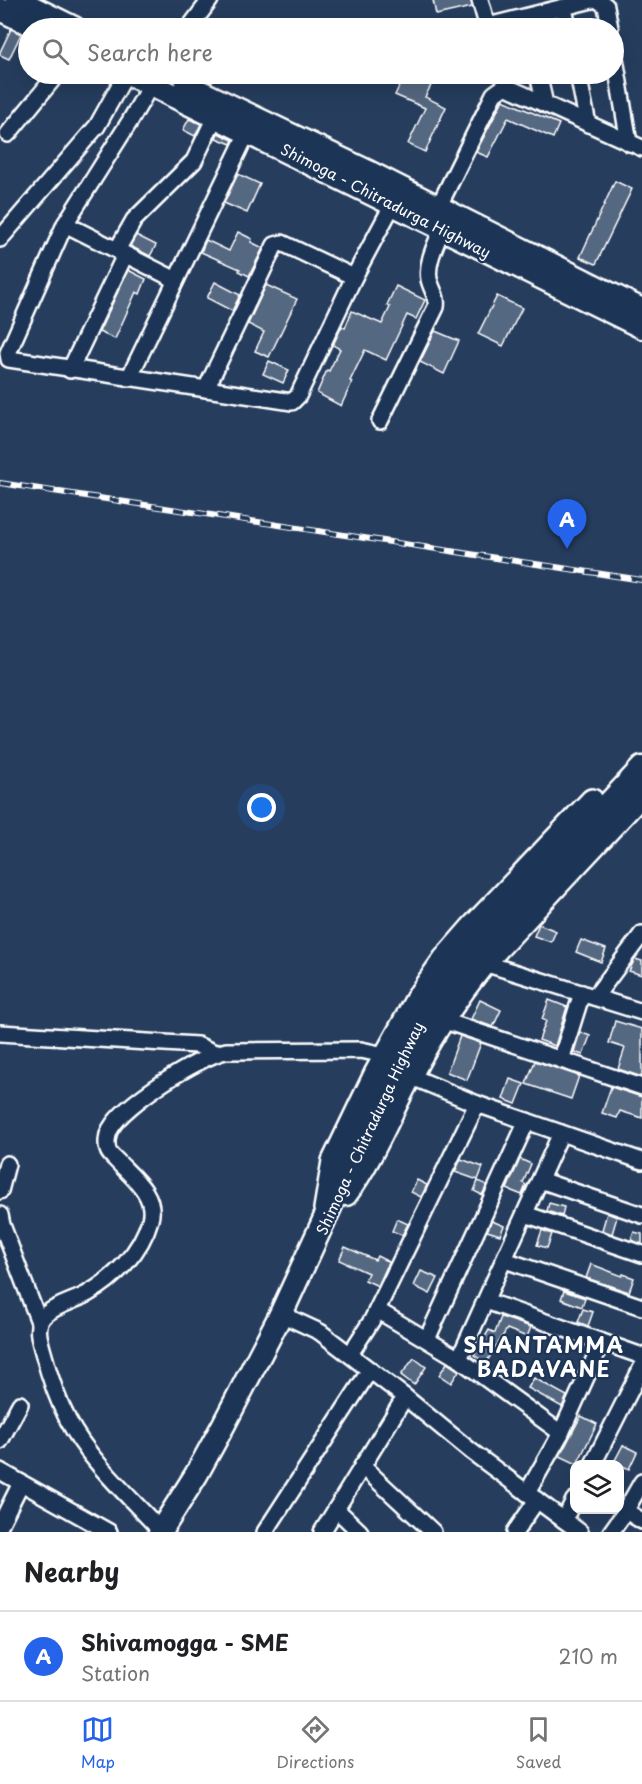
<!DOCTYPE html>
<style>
body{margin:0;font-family:"Playpen Sans",sans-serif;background:#f6f6f6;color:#202124}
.controls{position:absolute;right:18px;bottom:18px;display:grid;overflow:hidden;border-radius:12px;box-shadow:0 6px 24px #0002}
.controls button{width:54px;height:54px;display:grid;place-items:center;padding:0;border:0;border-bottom:2px solid #e0e0e0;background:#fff;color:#202124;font:30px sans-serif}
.you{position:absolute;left:262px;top:808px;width:21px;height:21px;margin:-15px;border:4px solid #fff;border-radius:50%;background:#1a73e8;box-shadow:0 0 0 9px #1a73e833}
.badge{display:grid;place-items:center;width:39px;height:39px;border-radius:50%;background:#2563eb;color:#fff;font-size:20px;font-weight:700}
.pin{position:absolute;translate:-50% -50px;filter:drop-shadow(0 2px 3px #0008)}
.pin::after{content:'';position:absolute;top:32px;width:21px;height:18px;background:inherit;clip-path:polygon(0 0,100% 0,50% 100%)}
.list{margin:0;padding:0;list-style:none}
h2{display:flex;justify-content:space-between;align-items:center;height:78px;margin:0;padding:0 24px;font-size:26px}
h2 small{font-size:20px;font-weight:400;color:#757577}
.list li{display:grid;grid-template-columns:39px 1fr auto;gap:18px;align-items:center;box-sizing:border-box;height:90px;padding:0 24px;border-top:2px solid #e0e0e0}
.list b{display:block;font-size:22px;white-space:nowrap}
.list p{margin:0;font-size:20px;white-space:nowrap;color:#757577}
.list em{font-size:20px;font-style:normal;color:#757577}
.icon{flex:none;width:33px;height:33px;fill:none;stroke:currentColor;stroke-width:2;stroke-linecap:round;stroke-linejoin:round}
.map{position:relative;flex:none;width:642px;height:1532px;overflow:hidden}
.search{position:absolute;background:#fff;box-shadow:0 6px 24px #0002;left:18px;right:18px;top:18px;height:66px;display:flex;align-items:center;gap:15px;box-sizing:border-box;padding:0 21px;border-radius:33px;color:#757577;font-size:22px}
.sheet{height:168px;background:#fff}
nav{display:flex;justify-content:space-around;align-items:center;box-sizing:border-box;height:84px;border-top:2px solid #e0e0e0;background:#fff;font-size:16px;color:#757577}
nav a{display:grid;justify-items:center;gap:3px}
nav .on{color:#2563eb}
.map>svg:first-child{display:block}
</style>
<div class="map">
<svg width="642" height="1532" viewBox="0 0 642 1532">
<rect width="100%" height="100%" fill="#263d5e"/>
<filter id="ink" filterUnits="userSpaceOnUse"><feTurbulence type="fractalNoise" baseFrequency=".0167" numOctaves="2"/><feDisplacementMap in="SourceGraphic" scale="12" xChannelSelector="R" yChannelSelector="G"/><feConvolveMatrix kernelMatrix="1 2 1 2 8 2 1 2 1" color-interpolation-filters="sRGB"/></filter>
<g filter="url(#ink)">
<g fill="#556781" stroke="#fff" stroke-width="1.5">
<polygon points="433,0 471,0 472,7 436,15"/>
<polygon points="11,29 21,34 9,59 0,55 0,52"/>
<polygon points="193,74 217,74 212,82"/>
<polygon points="405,74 437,74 425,97 446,107 425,152 408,144 425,108 395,95"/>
<polygon points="503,100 559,124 553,138 508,118 488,157 476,152"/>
<polygon points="189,119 201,124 195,136 183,130"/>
<polygon points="218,133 233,140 231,144 216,138"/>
<polygon points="238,174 260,184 247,213 224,203"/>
<polygon points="615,181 632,189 596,264 580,257"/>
<polygon points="238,232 252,239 251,242 263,248 249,276 239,271 240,269 201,252 206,240 229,251"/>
<polygon points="136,235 156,245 150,256 130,246"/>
<polygon points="128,270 146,279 140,294 136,292 115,339 99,332"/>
<polygon points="215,282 240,295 232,311 207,298"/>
<polygon points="266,285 297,299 269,357 255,351 264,332 248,324"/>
<polygon points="396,286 425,300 416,319 407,315 386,360 365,350 350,381 352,382 341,406 317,393 327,370 329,371 340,349 333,345 342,326 345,328 352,311 382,324 390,307 387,305"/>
<polygon points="497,296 522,308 503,346 478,334"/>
<polygon points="435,331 459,341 444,374 420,362"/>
<polygon points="269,361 289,370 283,383 263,374"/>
<polygon points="539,924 556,931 551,942 534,936"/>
<polygon points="581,940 606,949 601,962 576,952"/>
<polygon points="635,959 642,961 642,975 629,971"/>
<polygon points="480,1000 501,1010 493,1027 471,1019"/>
<polygon points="549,1000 567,1007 555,1046 539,1040 546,1021 542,1019"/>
<polygon points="615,1021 642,1029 642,1077 618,1069 625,1048 609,1043"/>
<polygon points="580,1032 590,1036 583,1055 574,1052"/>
<polygon points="460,1036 481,1043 467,1080 447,1072"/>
<polygon points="535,1061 579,1076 571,1099 526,1084"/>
<polygon points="510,1079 524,1084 516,1104 503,1099"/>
<polygon points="611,1087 642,1097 642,1118 620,1111 617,1118 602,1113"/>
<polygon points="461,1159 483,1167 478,1180 455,1172"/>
<polygon points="520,1159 531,1164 523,1183 526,1185 522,1195 507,1189"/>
<polygon points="417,1180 427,1185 421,1197 411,1192"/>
<polygon points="478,1181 487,1185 482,1195 474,1191"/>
<polygon points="549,1203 564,1207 562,1216 547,1211"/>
<polygon points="607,1213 617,1217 612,1234 602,1230"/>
<polygon points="397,1219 408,1224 402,1235 392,1231"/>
<polygon points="492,1221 504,1226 500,1235 487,1231"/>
<polygon points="542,1230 552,1234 547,1248 537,1245"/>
<polygon points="634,1232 642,1234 642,1244 631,1240"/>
<polygon points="345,1247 375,1260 377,1256 389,1262 378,1286 365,1280 368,1273 339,1260"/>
<polygon points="591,1264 622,1276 623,1274 634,1278 629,1292 586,1278"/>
<polygon points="421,1271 438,1278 430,1294 414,1286"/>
<polygon points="564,1291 585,1298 582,1307 561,1299"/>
<polygon points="583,1309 593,1312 588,1326 578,1322"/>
<polygon points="501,1317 531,1327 527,1337 507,1329 486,1363 474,1355 489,1330 495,1333"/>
<polygon points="414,1358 426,1367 414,1385 401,1375"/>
<polygon points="447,1363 459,1371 451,1383 439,1375"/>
<polygon points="534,1378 567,1396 562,1407 528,1388"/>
<polygon points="581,1416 597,1424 577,1464 560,1456"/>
<polygon points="623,1445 637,1452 629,1469 614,1462"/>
</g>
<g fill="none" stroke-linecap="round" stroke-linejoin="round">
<defs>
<g id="street">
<polyline points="480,0 488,28"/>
<polyline points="598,0 606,6 610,28"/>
<polyline points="564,8 568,28"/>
<polyline points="488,26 592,0"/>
<polyline points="189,28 210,0"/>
<polyline points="614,52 629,143"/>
<polyline points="157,74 130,121 65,224 8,353 9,359 292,402 298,396 354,277 393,204"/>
<polyline points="538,74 545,104"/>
<polyline points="578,74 588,124"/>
<polyline points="8,134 57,74"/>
<polyline points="434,216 494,94 505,86 642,148"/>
<polyline points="65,224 176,280"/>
<polyline points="0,239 97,126 126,74"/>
<polyline points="117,250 134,220 194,161 215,117"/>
<polyline points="70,370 125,255"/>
<polyline points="129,378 248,131"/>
<polyline points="206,389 275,245 282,243 354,277"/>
<path d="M380,421L436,307C438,296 431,289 429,279C426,263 436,244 442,229"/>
<polyline points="484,963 642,1012"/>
<polyline points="595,997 642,934"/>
<polyline points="442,1020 642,1087"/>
<polyline points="0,1033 197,1045 215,1053"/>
<polyline points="561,1060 582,993"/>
<polyline points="410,1076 477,1104 642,1161"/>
<polyline points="540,1180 642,1215"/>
<polyline points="0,1191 7,1164"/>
<polyline points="525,1214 642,1254"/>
<polyline points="0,1215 2,1225 39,1322"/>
<polyline points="505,1260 642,1307"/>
<polyline points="486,1301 642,1356"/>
<polyline points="377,1310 459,1359 561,1433"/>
<polyline points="281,1314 320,1332 405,1397 472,1452 580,1532"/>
<polyline points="427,1339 527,1121"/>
<polyline points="350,1354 372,1320 477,1104"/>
<polyline points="459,1359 561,1133"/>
<polyline points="0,1441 20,1404"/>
<polyline points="593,1464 642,1367"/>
<polyline points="362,1466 433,1532"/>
<polyline points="0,1471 109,1532"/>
<polyline points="527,1493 561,1433 602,1342"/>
<polyline points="336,1509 360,1532"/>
<polyline points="626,1511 642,1521"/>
<polyline points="564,1520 574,1500"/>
<polyline points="0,1525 21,1483"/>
<path d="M161,1531C129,1496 90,1462 68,1420C57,1399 49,1375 43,1352C39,1338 34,1324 46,1314C57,1305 74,1301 87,1294C115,1278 141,1252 150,1220C157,1195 132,1177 116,1160C113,1157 109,1154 108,1150C106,1144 107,1133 111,1128C124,1104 200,1056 226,1051L361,1050L384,1055"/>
<polyline points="265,1532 370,1370"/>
<polyline points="322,1532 405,1397"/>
<polyline points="515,1532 537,1500"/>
<polyline points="611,1532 623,1515 642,1482"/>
</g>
<polyline id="secondary" points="325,1209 333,1161 376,1072 418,996 444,959 471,928 592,800"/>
<g id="primary">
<polyline points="17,0 74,28"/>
<polyline points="0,9 35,26"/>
<polyline points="129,74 642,327"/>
<polyline points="186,85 366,171 642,310"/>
<path d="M346,1194C372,1159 388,1117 409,1078C430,1037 455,999 484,963L642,794"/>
<polyline points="160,1532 196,1475 224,1424 281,1314 365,1131 411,1034 428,1007 463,959 642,768"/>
</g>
</defs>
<use href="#street" stroke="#fff" stroke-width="20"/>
<use href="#secondary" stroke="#fff" stroke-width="26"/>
<use href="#primary" stroke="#fff" stroke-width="27"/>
<use href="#street" stroke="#1d3557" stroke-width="15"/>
<use href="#secondary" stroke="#1d3557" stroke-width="21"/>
<use href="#primary" stroke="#1d3557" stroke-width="22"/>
<defs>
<polyline id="rail" points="0,483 642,580"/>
</defs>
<use href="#rail" stroke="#fff" stroke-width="6"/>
<use href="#rail" stroke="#1d3557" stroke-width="4" stroke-dasharray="11" stroke-linecap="butt"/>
</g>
</g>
<g text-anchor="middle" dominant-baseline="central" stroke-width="4.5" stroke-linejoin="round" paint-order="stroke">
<g font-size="15" fill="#fff" stroke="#1d3557">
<text transform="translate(386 200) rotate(27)">Shimoga - Chitradurga Highway</text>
<text transform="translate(369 1128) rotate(-65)">Shimoga - Chitradurga Highway</text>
</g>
<g font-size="21" font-weight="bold" letter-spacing="1.5" fill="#fff" stroke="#1d3557">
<text x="544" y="1344">SHANTAMMA<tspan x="544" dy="24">BADAVANE</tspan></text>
</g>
</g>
</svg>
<div class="controls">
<button><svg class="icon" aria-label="layers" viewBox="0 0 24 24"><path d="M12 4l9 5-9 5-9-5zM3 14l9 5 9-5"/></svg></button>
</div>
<div class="you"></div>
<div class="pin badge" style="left:567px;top:549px">A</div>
<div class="search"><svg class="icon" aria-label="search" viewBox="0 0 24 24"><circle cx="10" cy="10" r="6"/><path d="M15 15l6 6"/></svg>Search here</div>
</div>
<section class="sheet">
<h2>Nearby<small></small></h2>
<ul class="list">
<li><span class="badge">A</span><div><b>Shivamogga - SME</b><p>Station</p></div><em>210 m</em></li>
</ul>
</section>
<nav>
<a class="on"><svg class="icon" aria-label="map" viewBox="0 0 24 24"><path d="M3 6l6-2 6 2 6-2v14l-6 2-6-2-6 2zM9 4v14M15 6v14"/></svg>Map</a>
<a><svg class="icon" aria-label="directions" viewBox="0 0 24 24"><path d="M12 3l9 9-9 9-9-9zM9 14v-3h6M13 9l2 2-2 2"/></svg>Directions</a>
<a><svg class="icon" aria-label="saved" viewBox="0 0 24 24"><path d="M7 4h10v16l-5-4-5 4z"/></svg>Saved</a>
</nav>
